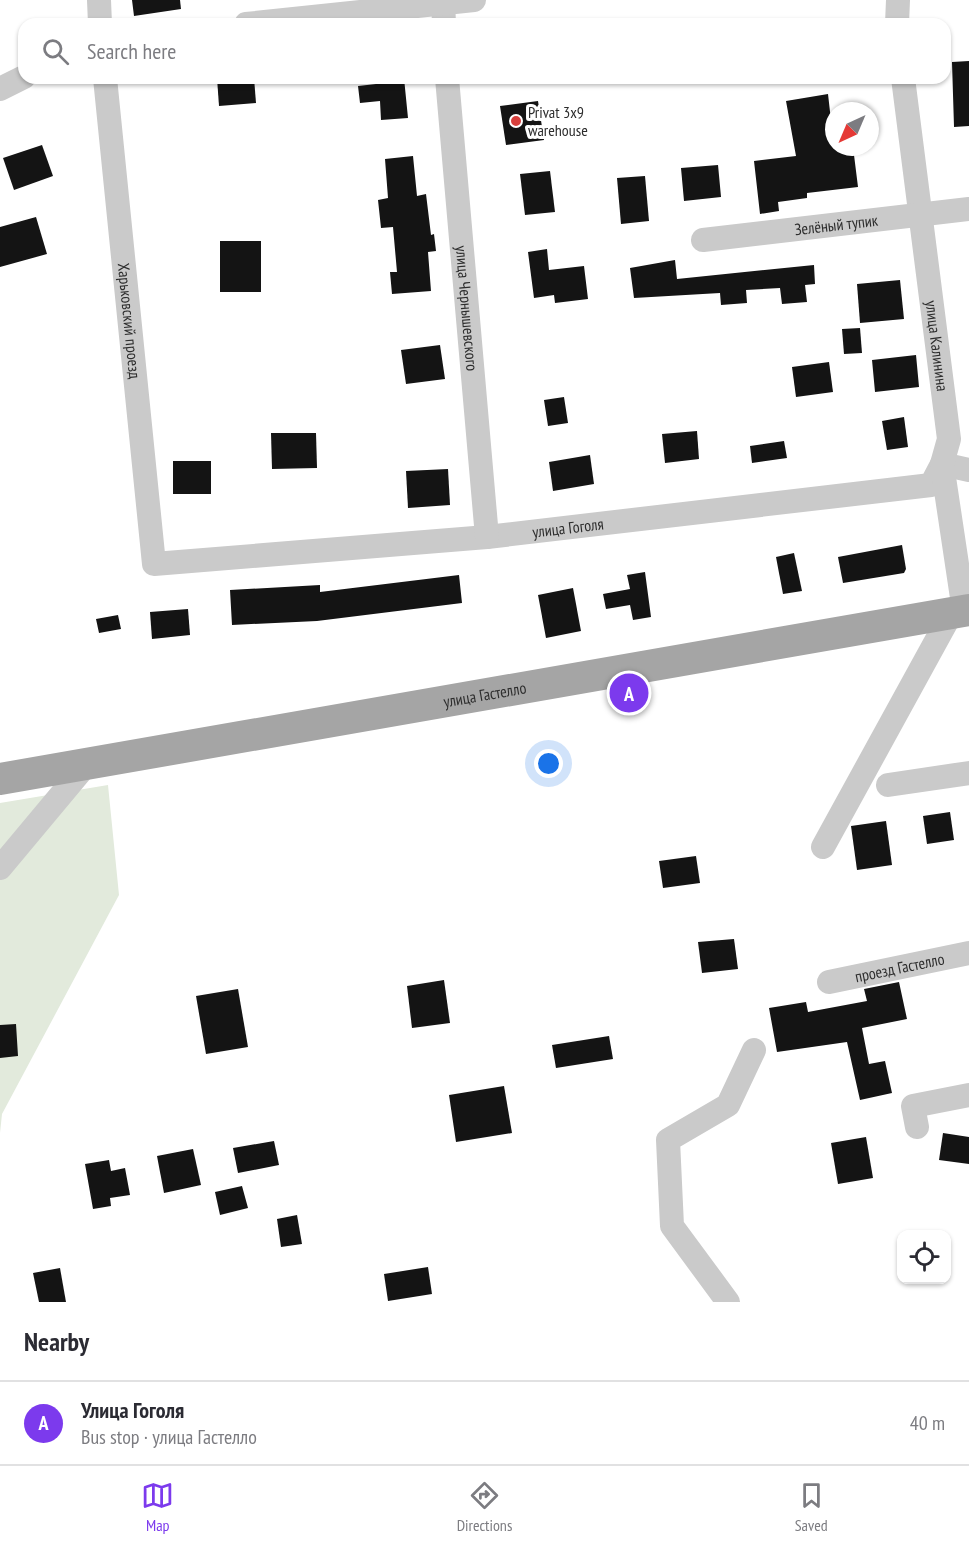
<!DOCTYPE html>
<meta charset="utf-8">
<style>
body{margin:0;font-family:"PT Sans Narrow",sans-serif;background:#f7f7f7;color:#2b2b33}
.controls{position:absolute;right:18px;bottom:18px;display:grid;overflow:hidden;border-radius:12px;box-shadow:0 2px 4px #0004}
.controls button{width:54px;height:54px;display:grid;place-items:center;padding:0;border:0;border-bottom:2px solid #e1e1e2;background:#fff;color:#2b2b33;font:30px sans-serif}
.compass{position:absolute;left:825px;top:102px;width:54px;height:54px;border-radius:50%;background:#fff;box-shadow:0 2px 4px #0004;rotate:224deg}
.you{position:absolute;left:549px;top:764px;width:21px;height:21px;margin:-15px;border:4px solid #fff;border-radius:50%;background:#1a73e8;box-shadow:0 0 0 9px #1a73e833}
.badge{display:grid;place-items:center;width:39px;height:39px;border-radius:50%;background:#7c3aed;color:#fff;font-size:20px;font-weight:700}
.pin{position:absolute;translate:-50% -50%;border:3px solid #fff;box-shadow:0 2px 6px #0006}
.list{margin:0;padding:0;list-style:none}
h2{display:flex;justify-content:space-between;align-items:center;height:78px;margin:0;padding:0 24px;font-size:26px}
h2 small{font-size:20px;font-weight:400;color:#7c7c81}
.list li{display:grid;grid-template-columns:39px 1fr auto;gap:18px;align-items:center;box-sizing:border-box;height:84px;padding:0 24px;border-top:2px solid #e1e1e2}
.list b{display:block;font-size:22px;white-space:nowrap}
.list p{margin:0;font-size:20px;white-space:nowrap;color:#7c7c81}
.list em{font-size:20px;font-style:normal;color:#7c7c81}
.icon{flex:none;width:33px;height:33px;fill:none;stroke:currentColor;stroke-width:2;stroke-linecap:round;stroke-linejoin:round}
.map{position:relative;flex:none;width:969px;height:1302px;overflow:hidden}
.search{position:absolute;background:#fff;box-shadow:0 2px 4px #0004;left:18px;right:18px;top:18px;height:66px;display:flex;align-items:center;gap:15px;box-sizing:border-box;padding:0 21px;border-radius:18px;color:#7c7c81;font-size:22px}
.sheet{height:162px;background:#fff}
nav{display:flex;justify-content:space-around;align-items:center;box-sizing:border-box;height:84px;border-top:2px solid #e1e1e2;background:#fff;font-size:16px;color:#7c7c81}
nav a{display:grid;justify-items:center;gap:3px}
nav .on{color:#7c3aed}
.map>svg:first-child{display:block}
</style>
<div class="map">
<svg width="969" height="1302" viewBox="0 0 969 1302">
<rect width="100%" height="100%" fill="#fff"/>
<polygon fill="#e2eadc" points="108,785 119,895 2,1114 0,1133 0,803"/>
<g fill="#141414">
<polygon points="132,0 180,0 181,9 134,16"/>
<polygon points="969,61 969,126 954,127 952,62"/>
<polygon points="217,78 254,78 256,103 219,106"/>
<polygon points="375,78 404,78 408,118 381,120 380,101 360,103 358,86 376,84"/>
<polygon points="828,94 834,147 853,147 858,187 807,193 807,198 778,202 779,211 760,214 754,161 796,156 786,101"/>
<polygon points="538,101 544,140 506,145 500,106"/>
<polygon points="42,145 53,176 14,190 3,158"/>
<polygon points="413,156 417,196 426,194 431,235 434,234 436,251 428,252 431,291 392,294 390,272 397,272 393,227 381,228 378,200 388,198 385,159"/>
<polygon points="718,165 721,197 684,201 681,168"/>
<polygon points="550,171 555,212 525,215 520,174"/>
<polygon points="645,176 649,221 621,224 617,178"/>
<polygon points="36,217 47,254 0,267 0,227"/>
<rect x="220" y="241" width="41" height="51"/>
<polygon points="547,249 549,270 584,266 588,299 555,303 554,295 534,298 528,252"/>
<polygon points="675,260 677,279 814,265 815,284 805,285 807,302 782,304 780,288 746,290 747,303 721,305 720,293 634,298 630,268"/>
<polygon points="900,280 904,319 860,323 857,284"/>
<polygon points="860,328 862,353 844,354 842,329"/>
<polygon points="440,345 445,379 406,384 401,350"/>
<polygon points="916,355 919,387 875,392 872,360"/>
<polygon points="829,362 833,392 796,397 792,367"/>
<polygon points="564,397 568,423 548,426 544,400"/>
<polygon points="904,417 908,447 887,450 882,421"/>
<polygon points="697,431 699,459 665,463 662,434"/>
<polygon points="271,433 316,433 317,468 272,469"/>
<polygon points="784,441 787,458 752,463 750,446"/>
<polygon points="590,455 594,484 553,491 549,462"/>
<rect x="173" y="461" width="38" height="33"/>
<polygon points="448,469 450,505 408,508 406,471"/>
<polygon points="902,545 906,569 904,573 843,583 838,557"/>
<polygon points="794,553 802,591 783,594 776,557"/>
<polygon points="645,572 651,617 633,620 630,605 606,609 603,594 630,589 627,575"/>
<polygon points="459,575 462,603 317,621 232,625 230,590 320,585 320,592"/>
<polygon points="573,588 581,631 546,638 538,595"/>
<polygon points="188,609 190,635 152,639 150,612"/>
<polygon points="118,615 121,629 99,633 96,619"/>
<polygon points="950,812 954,840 927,844 923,816"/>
<polygon points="886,821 892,865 857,870 851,826"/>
<polygon points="696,856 700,883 663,888 659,861"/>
<polygon points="734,939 738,969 702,973 698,942"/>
<polygon points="444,980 450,1023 412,1028 407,986"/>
<polygon points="899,982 907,1019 862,1028 869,1064 885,1061 892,1093 860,1100 847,1042 777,1052 769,1008 806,1002 808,1012 867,1001 864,989"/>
<polygon points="238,989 248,1047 206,1054 196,996"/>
<polygon points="16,1024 18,1056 0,1058 0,1025"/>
<polygon points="609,1036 613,1059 556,1068 552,1045"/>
<polygon points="504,1086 512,1133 456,1142 449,1095"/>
<polygon points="943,1133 969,1137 969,1164 939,1160"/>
<polygon points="866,1137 873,1178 838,1184 831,1143"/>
<polygon points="274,1141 279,1165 238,1173 233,1148"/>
<polygon points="193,1149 201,1185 164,1193 157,1156"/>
<polygon points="109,1160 111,1171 125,1168 130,1195 110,1198 111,1206 93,1209 85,1164"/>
<polygon points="242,1186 248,1208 220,1215 215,1192"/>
<polygon points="297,1215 302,1244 281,1247 277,1219"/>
<polygon points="428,1267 432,1294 388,1301 384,1274"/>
<polygon points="60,1268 66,1302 39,1302 33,1273"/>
</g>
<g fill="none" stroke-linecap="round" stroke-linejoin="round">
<g stroke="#cacaca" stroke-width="24">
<polyline points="99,0 100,24"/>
<polyline points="443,0 444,24"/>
<polyline points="246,24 474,0"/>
<polyline points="897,24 898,0"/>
<path id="s1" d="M105,78L154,564L487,537L931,485L942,464L969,470"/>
<path id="s2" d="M447,78L487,537"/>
<path id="s3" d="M903,78L949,439L942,464L964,611"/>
<polyline points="0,89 24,77"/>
<path id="s4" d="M703,240L969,209"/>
<polyline points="888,785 969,773"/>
<polyline points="823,847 952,612"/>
<polyline points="0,868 86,765"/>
<path id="s5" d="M829,982L969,953"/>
<polyline points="917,1127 913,1106 969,1095"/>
<polyline points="728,1302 672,1226 668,1140 728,1105 754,1050"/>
</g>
<path stroke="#a5a5a5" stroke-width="32" id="s6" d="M0,779L969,610"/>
</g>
<circle fill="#d73f3c" stroke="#fff" stroke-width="2" cx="516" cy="121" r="6"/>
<g text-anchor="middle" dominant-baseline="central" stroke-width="6" stroke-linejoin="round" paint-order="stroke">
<g font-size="16" fill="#2d2d2d" stroke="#fff" text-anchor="start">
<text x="528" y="112">Privat 3x9<tspan x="528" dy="18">warehouse</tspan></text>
</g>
<g font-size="16" fill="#2d2d2d" stroke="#fff">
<text stroke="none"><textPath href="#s4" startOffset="134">Зелёный тупик</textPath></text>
<text stroke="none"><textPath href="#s2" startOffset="231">улица Чернышевского</textPath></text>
<text stroke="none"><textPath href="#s1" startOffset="244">Харьковский проезд</textPath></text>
<text stroke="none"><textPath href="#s3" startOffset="270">улица Калинина</textPath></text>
<text stroke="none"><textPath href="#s1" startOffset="904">улица Гоголя</textPath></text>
<text stroke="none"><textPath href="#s6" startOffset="492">улица Гастелло</textPath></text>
<text stroke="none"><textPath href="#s5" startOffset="72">проезд Гастелло</textPath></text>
</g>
</g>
</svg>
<div class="controls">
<button><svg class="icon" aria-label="locate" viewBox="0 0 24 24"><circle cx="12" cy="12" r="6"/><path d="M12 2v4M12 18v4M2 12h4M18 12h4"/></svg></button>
</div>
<svg class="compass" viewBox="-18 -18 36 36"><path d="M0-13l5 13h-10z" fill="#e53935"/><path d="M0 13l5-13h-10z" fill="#7c7c81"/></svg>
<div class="you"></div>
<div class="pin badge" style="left:629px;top:693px">A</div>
<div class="search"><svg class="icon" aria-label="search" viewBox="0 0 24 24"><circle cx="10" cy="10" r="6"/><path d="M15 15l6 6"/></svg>Search here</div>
</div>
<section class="sheet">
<h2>Nearby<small></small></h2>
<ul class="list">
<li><span class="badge">A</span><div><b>Улица Гоголя</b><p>Bus stop · улица Гастелло</p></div><em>40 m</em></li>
</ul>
</section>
<nav>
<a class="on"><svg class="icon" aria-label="map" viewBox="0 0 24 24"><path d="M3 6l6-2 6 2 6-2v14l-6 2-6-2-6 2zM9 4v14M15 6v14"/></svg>Map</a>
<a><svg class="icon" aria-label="directions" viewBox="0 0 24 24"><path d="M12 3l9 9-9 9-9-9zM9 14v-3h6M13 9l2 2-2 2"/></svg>Directions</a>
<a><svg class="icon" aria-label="saved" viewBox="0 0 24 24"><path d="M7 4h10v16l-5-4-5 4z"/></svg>Saved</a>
</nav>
